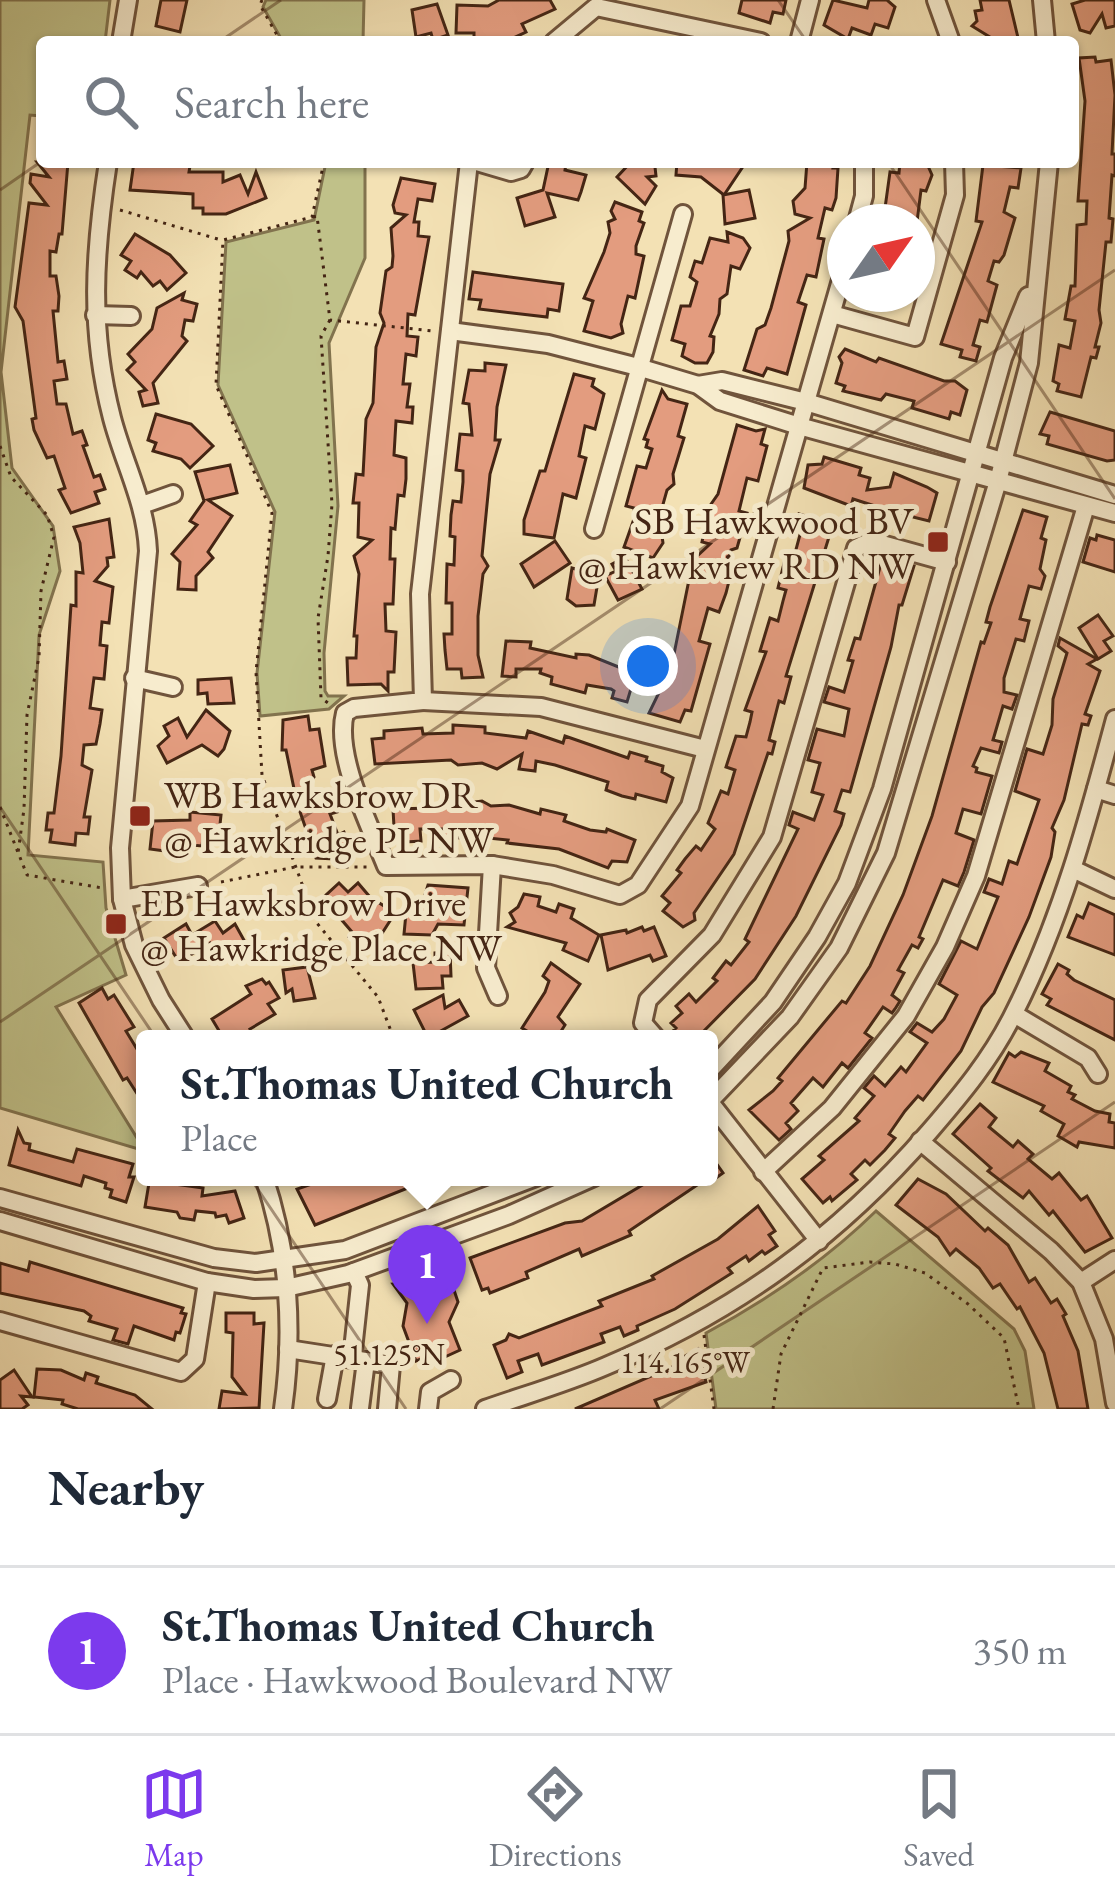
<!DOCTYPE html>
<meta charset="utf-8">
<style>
body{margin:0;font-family:"EB Garamond",serif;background:#f2f2f3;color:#1f2937}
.compass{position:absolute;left:827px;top:204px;width:108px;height:108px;border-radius:50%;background:#fff;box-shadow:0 3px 9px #0004;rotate:56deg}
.you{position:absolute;left:648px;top:666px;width:42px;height:42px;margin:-30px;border:9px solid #fff;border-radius:50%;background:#1a73e8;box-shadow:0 0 0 18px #1a73e833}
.badge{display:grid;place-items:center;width:78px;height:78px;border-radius:50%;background:#7c3aed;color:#fff;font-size:39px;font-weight:700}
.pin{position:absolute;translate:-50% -99px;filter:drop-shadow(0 3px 6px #0008)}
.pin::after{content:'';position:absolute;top:63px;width:42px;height:36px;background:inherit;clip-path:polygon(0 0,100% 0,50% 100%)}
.popup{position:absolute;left:136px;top:1030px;width:582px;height:156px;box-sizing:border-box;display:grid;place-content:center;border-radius:12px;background:#fff;filter:drop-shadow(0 3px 9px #0005);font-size:39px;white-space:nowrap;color:#747a83}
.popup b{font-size:45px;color:#1f2937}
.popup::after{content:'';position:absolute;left:50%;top:100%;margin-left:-24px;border:24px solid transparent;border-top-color:#fff}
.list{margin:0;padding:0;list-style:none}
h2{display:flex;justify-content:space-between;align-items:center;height:156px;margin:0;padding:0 48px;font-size:51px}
h2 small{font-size:39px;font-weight:400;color:#747a83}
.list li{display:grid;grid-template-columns:78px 1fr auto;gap:36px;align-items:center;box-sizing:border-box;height:168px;padding:0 48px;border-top:3px solid #e0e1e3}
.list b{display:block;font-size:45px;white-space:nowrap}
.list p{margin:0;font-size:39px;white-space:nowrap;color:#747a83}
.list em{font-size:39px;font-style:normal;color:#747a83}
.icon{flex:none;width:66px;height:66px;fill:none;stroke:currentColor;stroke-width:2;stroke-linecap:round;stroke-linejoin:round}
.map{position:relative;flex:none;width:1115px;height:1409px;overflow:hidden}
.search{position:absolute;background:#fff;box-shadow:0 3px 9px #0004;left:36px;right:36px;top:36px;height:132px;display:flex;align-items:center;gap:30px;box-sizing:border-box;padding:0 42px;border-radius:12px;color:#747a83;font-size:45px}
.sheet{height:324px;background:#fff}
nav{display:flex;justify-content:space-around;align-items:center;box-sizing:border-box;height:168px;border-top:3px solid #e0e1e3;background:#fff;font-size:33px;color:#747a83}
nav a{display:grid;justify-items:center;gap:6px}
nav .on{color:#7c3aed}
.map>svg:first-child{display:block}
</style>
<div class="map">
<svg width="1115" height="1409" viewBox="0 0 1115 1409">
<rect width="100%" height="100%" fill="#f3e1b4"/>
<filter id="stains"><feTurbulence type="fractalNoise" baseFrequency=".00167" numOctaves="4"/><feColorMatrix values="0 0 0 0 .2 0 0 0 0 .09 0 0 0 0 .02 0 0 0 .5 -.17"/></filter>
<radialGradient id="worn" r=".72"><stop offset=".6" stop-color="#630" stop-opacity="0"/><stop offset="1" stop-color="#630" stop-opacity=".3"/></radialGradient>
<g fill="#c0c189" stroke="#82734e" stroke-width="3">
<polygon points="0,0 110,0 105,42 42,42 42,116 30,115 1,372 12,468 53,526 60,571 39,635 28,855 103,862 106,908 126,975 56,1007 145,1151 0,1108"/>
<polygon points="266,0 364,0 363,42 283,42 263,7"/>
<polygon points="326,162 365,162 365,258 329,343 338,506 324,653 325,691 328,696 344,696 329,709 260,716 257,673 275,512 218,385 226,242 314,220"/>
<path d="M876,1211L1014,1329L1025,1351L1034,1409H716L706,1333C769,1299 825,1261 876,1211Z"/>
</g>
<g fill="#e39c7f" stroke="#442514" stroke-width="3">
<polygon points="161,0 187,0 180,32 156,26"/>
<polygon points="499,0 550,0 555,9 522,24 526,32 507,41 474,39 474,33 456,33 457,5 488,6"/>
<polygon points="742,0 786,0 783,14 773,12 770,23 739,13"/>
<polygon points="833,0 867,8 869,0 887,0 895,7 888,28 875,24 871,35 852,28 848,39 824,25"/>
<polygon points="980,0 1009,0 1019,42 998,42 972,26 977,21 975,11 982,10"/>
<polygon points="1085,0 1115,0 1115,26 1106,28 1102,14 1090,33 1080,30 1072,4"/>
<polygon points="437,4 448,35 433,40 431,33 416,37 412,10"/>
<polygon points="1095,57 1096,62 1111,60 1115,95 1112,154 1115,154 1115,176 1112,175 1109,218 1113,219 1111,242 1106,242 1099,310 1101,323 1095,347 1099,347 1096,358 1091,357 1081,397 1057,391 1059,384 1053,381 1059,345 1070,348 1075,321 1065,319 1071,286 1075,286 1077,225 1086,224 1087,201 1078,201 1085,101 1079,58"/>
<polygon points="37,162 68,162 62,234 59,234 56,252 50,251 50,276 56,276 59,296 58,311 53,311 58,362 64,361 67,379 54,381 57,404 66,404 73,434 82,431 87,445 83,446 94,477 100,475 105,489 95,492 99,503 71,513 59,490 65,488 54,456 47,458 34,430 32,419 36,418 23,321 15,307 29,203 47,205 30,183 31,174 49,177"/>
<polygon points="134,162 190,166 189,172 223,172 223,182 240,175 248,194 256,172 266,198 226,214 203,214 203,208 193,208 193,194 130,190"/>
<polygon points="549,162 566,164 565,170 586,175 581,192 578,200 547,193 555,217 525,226 517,198 543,190"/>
<polygon points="631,162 650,162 655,167 656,176 647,177 656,186 645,204 617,177"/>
<polygon points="677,162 746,162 724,195 701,177 676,175"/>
<polygon points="807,162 834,162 833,168 838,168 836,198 832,210 825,208 818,238 824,239 816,277 807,275 798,302 806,305 787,374 767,368 763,376 744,370 757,329 765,325 771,308 789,241 788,231 810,218 795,214 793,201 805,188"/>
<polygon points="900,162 928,166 932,175 926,191 921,190 917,222 891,220 892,211 885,208 890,172 899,173"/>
<polygon points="983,165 1021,168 1018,188 1010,187 1004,212 1015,218 1004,255 999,262 994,261 988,281 997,285 987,322 980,320 973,345 980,347 976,361 960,357 962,350 941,344 982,222 976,221"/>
<polygon points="401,178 435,184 432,201 418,199 414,222 419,222 418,236 429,237 415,315 408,314 407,336 418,337 416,356 406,354 403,384 410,384 407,407 413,407 412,423 396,421 394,455 406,458 406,479 404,496 398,495 395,529 391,528 390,559 395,559 393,604 385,604 386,631 396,632 394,672 388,672 388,691 381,684 348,685 347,658 356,658 357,636 354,636 359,574 354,556 372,540 358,537 359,503 353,503 356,474 363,475 366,419 373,403 376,347 384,323 380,313 386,271 392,267 393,256 391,228 406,215 395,213 393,205"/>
<polygon points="749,190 755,218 725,224 723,195"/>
<polygon points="615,202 642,212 639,221 644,223 636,246 636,254 644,256 635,298 628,296 621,324 623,333 611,338 584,331 593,301 584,298 604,252 610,233 608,222 615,219 611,211"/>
<polygon points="727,232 743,238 750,248 740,269 731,266 727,294 720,299 719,314 710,336 714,337 713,352 707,363 695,363 682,356 685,344 672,340 681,306 690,306 697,282 690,277 695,261 702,263 710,238 728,242"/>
<polygon points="135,234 170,255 186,273 167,290 160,281 153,286 141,272 137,278 125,270 131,261 121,255"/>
<polygon points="473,272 563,284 559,311 548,309 547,317 479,309 481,300 469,299"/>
<polygon points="184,293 182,300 197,304 193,321 185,320 182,336 187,341 153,383 158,403 143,406 139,392 146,390 127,370 135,362 128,354 152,329 157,308"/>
<polygon points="845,349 876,362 879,358 944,381 955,381 967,390 960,415 951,412 949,419 912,408 914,401 886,394 881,400 843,391 845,386 836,383 842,363 839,357"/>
<polygon points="485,363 506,365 497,407 495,440 500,440 490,474 482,556 488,566 483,574 478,616 478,655 483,677 462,678 461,669 447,669 445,650 444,634 452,634 452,603 446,603 447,564 454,565 455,537 450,536 451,515 453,501 461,502 463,482 463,471 456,470 460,434 472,435 469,404 463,403 469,370 485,371"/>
<polygon points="574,374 594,379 592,386 604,394 595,429 585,426 579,456 586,458 576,498 563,494 554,538 524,534 524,520 540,471 545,471"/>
<polygon points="662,390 668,399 687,404 678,436 684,438 673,474 674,484 667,490 655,533 662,536 663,543 653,558 624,547 635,516 634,508 626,506 637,466 646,468 652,449 646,447 648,440 644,439"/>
<polygon points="1050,412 1115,431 1115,460 1107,461 1047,444 1049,436 1040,434"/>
<polygon points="156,414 191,424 213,446 190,468 181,459 153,451 156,443 148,440"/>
<polygon points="737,425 756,431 765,429 761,444 767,446 758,481 747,478 739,511 747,513 737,548 731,550 724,573 730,577 726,593 719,612 708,608 699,641 710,644 691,711 685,710 680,722 649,713 669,672 664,665 674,654 693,560 710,544 702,542 709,507 718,494"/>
<polygon points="824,457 861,468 859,475 870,478 867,490 890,487 894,473 927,487 937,493 929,521 901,514 899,520 870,511 872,505 853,499 851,506 804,488 808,465 822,464"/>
<polygon points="230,465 237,493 208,500 232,516 208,552 213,558 196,576 196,590 178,589 180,562 172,554 197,525 190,521 204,501 195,472"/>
<polygon points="1023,510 1047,517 1041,538 1046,540 1040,569 1045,576 1041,589 1029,586 1020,619 1029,621 1024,641 1016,639 1004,678 1004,692 1017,695 1012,709 1003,706 993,740 1002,742 999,753 981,748 973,766 977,768 976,772 992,776 981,814 963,809 956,833 974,840 964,872 958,886 943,880 919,937 923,939 918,948 912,945 898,970 904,973 892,995 900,1001 895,1009 892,1013 883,1007 865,1033 872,1038 848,1068 842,1063 823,1087 813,1078 791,1103 798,1111 786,1123 791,1129 779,1140 749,1110 773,1091 782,1081 778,1078 842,1001 846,1003 870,966 903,895 932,816 981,642 984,643 991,623 986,622 990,607"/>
<polygon points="799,514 833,524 786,676 791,677 784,703 779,701 769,740 775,742 772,754 768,753 734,854 694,913 695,920 683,927 663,911 670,903 662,896 681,873 677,870 685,859 696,846 701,850 715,829 708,823 721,791 728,794 735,770 726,767 736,736 746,737 750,722 752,712 745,710 766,652 760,651 770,618 778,621 783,601 786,590 778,588 786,555 794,557 801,531 795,530"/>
<polygon points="109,519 114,557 107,558 108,566 95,581 113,587 109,623 102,622 100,645 107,646 104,679 94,678 90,708 102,710 100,724 96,744 84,745 82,765 92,770 84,817 90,817 88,834 76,833 75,845 50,842 52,830 46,830 48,813 54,813 61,756 71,605 76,606 76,572 83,573 80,543 74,527"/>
<polygon points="1097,535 1115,540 1115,572 1083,562 1090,538 1096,540"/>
<polygon points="555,541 570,563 534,587 521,564"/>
<polygon points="625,557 642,589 618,600 605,576 616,571 612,564"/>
<polygon points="882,560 914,566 902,605 899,605 891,647 850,792 842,790 835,811 844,814 841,825 796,916 755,979 696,1039 675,1039 670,1034 676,1028 671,1023 682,1013 676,1006 689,994 696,1002 717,981 713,978 726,961 731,965 749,942 745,939 798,829 789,825 793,812 814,820 823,795 812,792 820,763 808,760 817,729 844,736 849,709 824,702 829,687 844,692 853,661 848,660 855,638 860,639"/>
<polygon points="572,568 586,572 585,579 598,581 594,605 576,606 567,599"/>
<polygon points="1098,615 1113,636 1104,641 1111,651 1098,659 1079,628"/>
<polygon points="1060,638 1097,659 1088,664 1100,671 1085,714 1091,716 1088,725 1082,724 1064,800 1052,828 1055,832 1051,857 1029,917 994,993 982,1007 961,1051 923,1100 918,1096 905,1111 889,1134 895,1138 885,1150 870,1165 865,1160 851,1174 857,1180 832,1201 830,1197 823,1203 802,1179 824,1160 819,1156 859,1121 855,1118 874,1096 864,1088 874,1076 885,1086 901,1067 906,1072 927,1043 910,1032 917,1023 932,1032 944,1019 957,995 939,984 961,941 977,949 998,897 984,892 989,879 1002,884 1009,861 1017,864 1039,800 1015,791 1027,749 1043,754 1052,725 1053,699 1067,653 1058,646"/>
<polygon points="506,641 531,642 530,648 576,658 576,654 589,655 621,668 626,664 636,672 627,702 612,698 614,691 611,689 587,685 585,693 551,684 552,677 540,673 541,669 516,669 516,677 502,676"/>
<polygon points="231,678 234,703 208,704 207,693 198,694 198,680"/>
<polygon points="206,710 230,731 224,749 218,756 202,745 167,763 158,746 169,736 164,726 178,718 187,737"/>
<polygon points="308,716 310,730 319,729 325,766 312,770 314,777 300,797 322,790 325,802 333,799 337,812 330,814 338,835 344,832 352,852 335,859 316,858 297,803 286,750 282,750 283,720"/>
<polygon points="453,725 485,727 485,733 526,738 528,731 563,743 565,736 628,758 630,752 647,757 646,761 663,766 662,772 673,778 666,802 636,794 635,799 622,796 606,790 608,782 555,765 536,761 535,771 519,769 522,754 497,769 482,763 458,765 451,760 375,764 372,739 384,738 384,731 422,728 423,734 453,733"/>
<polygon points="443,800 451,805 482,801 491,806 509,805 540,814 541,809 566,815 564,821 590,830 606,832 607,829 635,840 627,862 612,861 608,868 559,849 507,843 508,840 458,835 458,838 443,838 443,829 420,829 421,841 406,842 405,834 387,836 394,827 393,809 433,808"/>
<polygon points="190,812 221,815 219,834 207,833 207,837 203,837 202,846 179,844 179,848 165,846 165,851 150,849 153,821 190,820"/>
<polygon points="339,883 348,892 358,883 370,897 395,913 372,949 349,937 352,932 328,904 330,902 325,896"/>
<polygon points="428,885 468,888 464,925 438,924 432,935 404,934 407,903 421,907"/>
<polygon points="524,894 540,897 538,906 556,912 559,904 574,909 571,918 599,935 588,961 563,950 566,943 507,927 515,922 510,913 518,907"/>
<polygon points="1089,903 1115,915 1115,955 1068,937 1077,915 1083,918"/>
<polygon points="215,921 223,933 235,924 245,942 220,958 210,943 179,962 164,938 186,924 192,935"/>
<polygon points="642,927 644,931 654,927 666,956 653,961 650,955 608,970 601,935 626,930 627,933"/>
<polygon points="450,952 451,976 442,976 443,988 416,989 413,963 435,962 435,953"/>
<polygon points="551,963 580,984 558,1017 565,1025 556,1039 540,1039 522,1028 545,992 549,981 543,976"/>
<polygon points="1058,964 1069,970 1067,974 1074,980 1115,1000 1115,1040 1047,1005 1051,999 1042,994"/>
<polygon points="307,967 315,998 294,1001 292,989 286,993 283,970"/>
<polygon points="262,979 266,984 269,982 279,998 268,1004 275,1014 250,1029 256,1039 234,1039 232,1035 224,1039 212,1019 251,994 246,986"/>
<polygon points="102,988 108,999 114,995 134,1027 126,1031 140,1054 145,1051 145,1106 127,1078 123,1080 79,1003"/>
<polygon points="443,995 445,1008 459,1000 468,1016 428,1038 414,1010"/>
<polygon points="1021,1052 1049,1063 1045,1071 1071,1086 1068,1092 1075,1095 1072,1099 1095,1111 1110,1114 1109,1122 1115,1123 1115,1148 1079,1142 1077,1147 1058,1136 1064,1124 1041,1111 1044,1106 993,1082 1009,1053 1015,1057"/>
<polygon points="980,1104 996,1118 989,1127 1013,1147 1018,1141 1033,1154 1028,1159 1052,1179 1059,1173 1081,1200 1087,1196 1112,1238 1085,1252 1053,1211 1049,1215 1029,1191 1023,1198 988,1171 991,1168 953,1134"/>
<polygon points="18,1130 24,1143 30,1144 29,1150 73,1162 77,1149 133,1164 129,1177 134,1177 126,1202 110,1197 112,1190 105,1188 106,1183 84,1176 81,1186 9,1165"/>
<polygon points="709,1153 723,1173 709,1183 709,1177 675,1200 629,1231 631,1235 582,1256 579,1249 526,1272 528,1278 490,1293 488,1288 482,1290 470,1258 565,1223 582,1221 656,1177 709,1177"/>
<polygon points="150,1177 168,1177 167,1183 203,1188 202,1196 235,1191 244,1218 229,1223 226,1215 216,1217 215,1213 196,1211 194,1220 180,1218 177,1212 145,1207"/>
<polygon points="332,1177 433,1177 433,1178 315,1225 297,1189"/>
<polygon points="918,1179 946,1194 985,1231 988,1228 1008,1245 1029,1282 1035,1278 1051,1303 1057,1299 1066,1314 1063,1316 1078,1351 1088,1409 1058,1409 1044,1353 1020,1307 1017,1309 1000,1284 993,1288 979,1268 956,1249 950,1255 938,1237 896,1205"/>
<polygon points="758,1206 775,1231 769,1235 777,1246 765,1254 762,1251 749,1261 746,1256 728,1268 732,1273 675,1309 637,1326 638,1330 624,1336 620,1327 601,1334 604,1342 542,1365 538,1354 518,1361 522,1372 507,1378 494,1345 506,1340 509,1334 519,1338 602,1306 599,1301 654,1279 652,1276 718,1239"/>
<polygon points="30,1262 183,1308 181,1313 186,1314 180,1333 176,1332 174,1340 134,1326 128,1344 113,1340 117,1329 89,1321 91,1316 84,1311 0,1293 0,1263 28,1271"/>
<polygon points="432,1280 454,1290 458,1302 449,1322 460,1350 423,1367 421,1359 416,1361 403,1326 407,1303 393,1284"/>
<polygon points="226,1313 254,1313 254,1324 264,1323 259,1408 219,1409 222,1391 245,1394 232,1377 233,1333 226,1332"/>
<polygon points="698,1349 706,1382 655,1400 659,1409 575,1409 677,1365 676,1361"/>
<polygon points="37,1369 61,1370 84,1380 86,1373 98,1377 96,1383 135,1395 152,1409 78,1409 62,1404 63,1400 34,1397"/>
<polygon points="14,1370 32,1397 21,1396 28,1405 22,1409 0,1409 0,1380"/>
</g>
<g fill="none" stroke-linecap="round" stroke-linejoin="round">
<defs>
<g id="minor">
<polyline points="936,0 951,42"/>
<polyline points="1042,0 1046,42"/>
<polyline points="121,42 128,0"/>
<polyline points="554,42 596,7 761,42"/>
<polyline points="799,42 810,0"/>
<path d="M108,162C94,253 89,329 112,418C124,464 146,503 148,551L120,848L122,899L134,945L161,1000L186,1039"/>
<path d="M469,162L420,594L423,701L354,708L345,713C334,755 370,826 386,866L492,865L553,875L620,895L638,885L690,806L845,266"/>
<polyline points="477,162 511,172 521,169 525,162"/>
<polyline points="857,222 864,196 864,162"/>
<polyline points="832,314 915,337 955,195 954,162"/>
<polyline points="95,315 131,316"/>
<polyline points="450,331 548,344 638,367 698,385 720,401 799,426 1115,513"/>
<polyline points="698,385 722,381 806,402 1115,495"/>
<polyline points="142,505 173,494"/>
<polyline points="594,529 683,214"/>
<polyline points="134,678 173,687"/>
<polyline points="423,701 541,707 705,749"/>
<polyline points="1096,789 1115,795"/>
<polyline points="492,865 486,968 498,996"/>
<polyline points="1075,870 1115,889"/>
<polyline points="122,899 198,886"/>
<polyline points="1014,1014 1088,1058 1098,1074"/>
<polyline points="657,1039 643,1023 648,1000 712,935 772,837 856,548 871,541 947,562"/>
<polyline points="709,1071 773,1002 817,937 847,883 882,789 1003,358 1028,296"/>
<polyline points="709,1101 819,1241"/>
<polyline points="709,1102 790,1017 839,948 886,853 998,481 1029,363 1049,162"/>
<polyline points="920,1141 1051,1251 1081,1282 1104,1339 1115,1403"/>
<polyline points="763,1172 832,1108 906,1016 945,947 976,876 1086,506"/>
<path d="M264,1177C289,1251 294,1332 283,1409"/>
<polyline points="0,1198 214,1258 256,1263 345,1250 536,1177"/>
<polyline points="0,1221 207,1282 254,1289 286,1288 348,1274 509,1215 594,1177"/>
<polyline points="1081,1282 1115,1260"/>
<polyline points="0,1321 181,1372 195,1359 207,1282"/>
<polyline points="288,1349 391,1365 387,1409"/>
<polyline points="352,1359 360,1285 354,1272"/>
<polyline points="327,1399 335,1355"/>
<polyline points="360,1408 366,1361"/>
<polyline points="428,1409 430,1392 451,1380"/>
<path d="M485,1409C525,1395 567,1383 606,1366C735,1312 837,1238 929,1132C961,1095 992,1058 1014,1013C1061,920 1088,820 1115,719"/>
</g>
</defs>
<use href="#minor" stroke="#70543c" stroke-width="22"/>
<g stroke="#442514" stroke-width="3" stroke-dasharray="3 6" stroke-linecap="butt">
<polyline points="262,0 260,5 281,42"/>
<polyline points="324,162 312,217 223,240 216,385 272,513 256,672 262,775 316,922 378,997 394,1039"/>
<polyline points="120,210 221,240"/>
<polyline points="313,217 317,216 330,320 433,331"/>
<polyline points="330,320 321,336 332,504 328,556 318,618 321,698 331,705"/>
<polyline points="0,446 11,477 47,515 54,537 41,591 39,657 27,715 24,809 18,853"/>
<polyline points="0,807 27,875 102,888"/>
<polyline points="221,882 295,867 367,867"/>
<polyline points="444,1177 448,1189"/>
<polyline points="704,1335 714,1409"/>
<polyline points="773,1409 781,1354 823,1268 870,1262 895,1264 925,1273 968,1304 1004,1338 1019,1409"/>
</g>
<use href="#minor" stroke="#f7ecce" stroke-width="16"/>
</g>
<path fill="none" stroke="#442514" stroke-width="3" stroke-opacity="0.45" d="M778,0L807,42M219,42L281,0M888,162L1115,499M0,190L42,161M0,807L406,1409M0,1022L1115,270M660,1409L1115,1102"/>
<g fill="#8f2418" stroke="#f7ecce" stroke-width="4.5">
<rect x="926" y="530" width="24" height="24" rx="6"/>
<rect x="128" y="804" width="24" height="24" rx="6"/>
<rect x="104" y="912" width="24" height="24" rx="6"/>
</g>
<g text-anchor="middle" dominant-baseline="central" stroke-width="10" stroke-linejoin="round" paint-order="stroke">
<g font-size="39" fill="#442514" stroke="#f7ecce" text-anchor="start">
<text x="914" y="520" text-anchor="end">SB Hawkwood BV<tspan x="914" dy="45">@ Hawkview RD NW</tspan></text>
<text x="164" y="794">WB Hawksbrow DR<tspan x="164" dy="45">@ Hawkridge PL NW</tspan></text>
<text x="140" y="902">EB Hawksbrow Drive<tspan x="140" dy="45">@ Hawkridge Place NW</tspan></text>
</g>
</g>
<g font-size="30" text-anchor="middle" fill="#442514" stroke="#f7ecce" stroke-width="10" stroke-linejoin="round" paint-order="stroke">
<text x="389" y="1365">51.125°N</text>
<text x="685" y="1373">114.165°W</text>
</g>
<rect width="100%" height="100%" filter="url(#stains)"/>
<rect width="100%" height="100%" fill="url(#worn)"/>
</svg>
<svg class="compass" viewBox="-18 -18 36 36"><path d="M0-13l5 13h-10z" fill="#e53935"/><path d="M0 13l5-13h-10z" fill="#747a83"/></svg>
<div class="you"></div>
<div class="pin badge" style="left:427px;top:1324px">1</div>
<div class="popup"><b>St.Thomas United Church</b>Place</div>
<div class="search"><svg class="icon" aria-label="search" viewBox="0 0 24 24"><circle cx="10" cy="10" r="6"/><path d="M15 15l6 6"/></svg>Search here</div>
</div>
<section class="sheet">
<h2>Nearby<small></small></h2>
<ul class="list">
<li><span class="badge">1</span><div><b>St.Thomas United Church</b><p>Place · Hawkwood Boulevard NW</p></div><em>350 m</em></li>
</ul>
</section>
<nav>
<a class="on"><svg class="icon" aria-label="map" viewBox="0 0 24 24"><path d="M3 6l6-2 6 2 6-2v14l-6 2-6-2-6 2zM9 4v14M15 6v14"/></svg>Map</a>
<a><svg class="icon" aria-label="directions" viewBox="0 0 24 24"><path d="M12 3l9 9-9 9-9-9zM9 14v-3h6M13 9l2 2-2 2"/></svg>Directions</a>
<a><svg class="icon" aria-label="saved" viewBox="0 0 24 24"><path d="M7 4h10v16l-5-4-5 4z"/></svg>Saved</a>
</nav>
